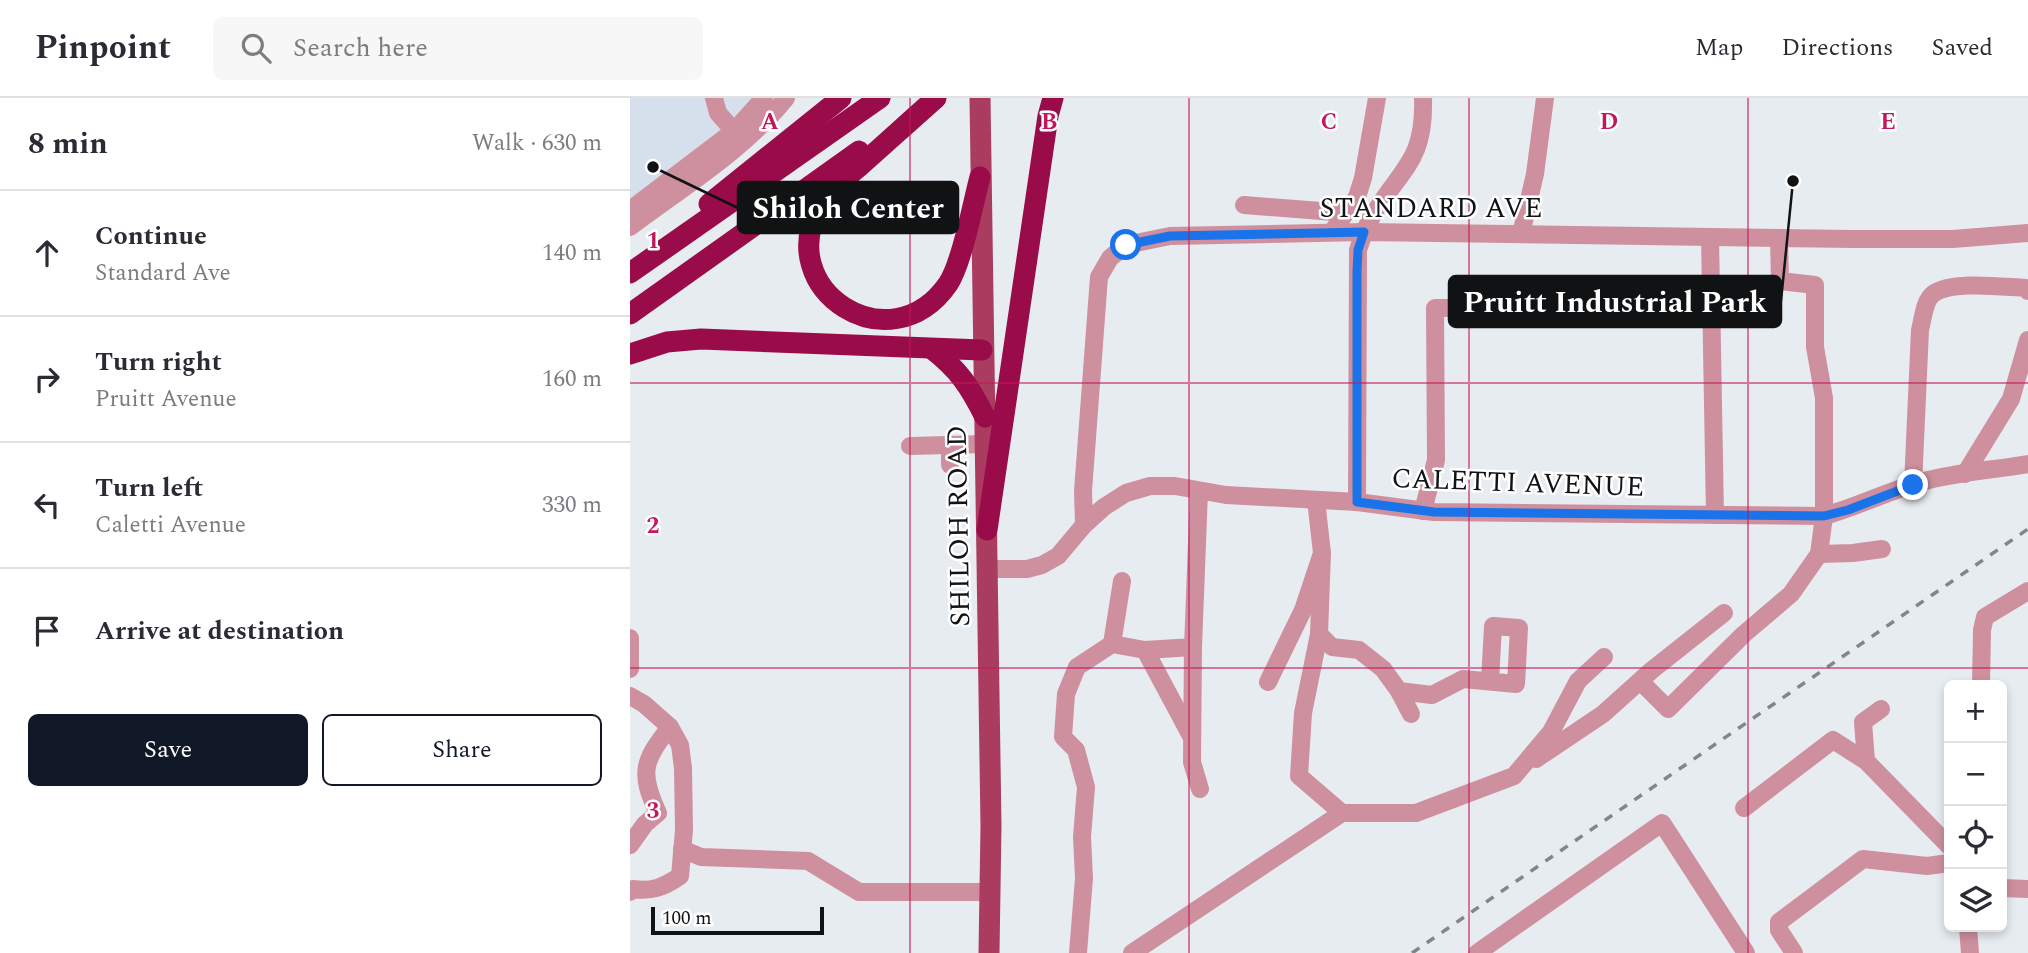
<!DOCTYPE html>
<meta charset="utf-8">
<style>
body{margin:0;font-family:Spectral,serif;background:#f7f7f7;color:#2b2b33}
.controls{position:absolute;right:21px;bottom:21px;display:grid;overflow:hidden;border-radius:10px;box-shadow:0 4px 10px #0003}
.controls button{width:63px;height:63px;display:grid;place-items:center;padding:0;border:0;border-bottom:2px solid #e1e1e2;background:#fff;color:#2b2b33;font:35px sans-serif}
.scale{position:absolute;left:21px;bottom:18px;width:173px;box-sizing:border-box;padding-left:7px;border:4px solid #101214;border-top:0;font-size:19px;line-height:24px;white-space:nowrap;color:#101214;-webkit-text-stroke:5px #fff;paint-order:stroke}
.stop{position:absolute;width:21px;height:21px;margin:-16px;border:5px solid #1a73e8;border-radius:50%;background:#fff}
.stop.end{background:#1a73e8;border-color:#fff;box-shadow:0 2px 7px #0008}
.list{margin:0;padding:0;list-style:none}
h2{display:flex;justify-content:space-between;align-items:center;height:91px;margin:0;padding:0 28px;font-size:30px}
h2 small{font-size:23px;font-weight:400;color:#7c7c81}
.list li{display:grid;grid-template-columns:46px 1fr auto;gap:21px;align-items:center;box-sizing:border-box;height:126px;padding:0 28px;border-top:2px solid #e1e1e2}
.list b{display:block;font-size:26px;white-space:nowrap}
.list p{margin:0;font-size:23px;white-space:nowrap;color:#7c7c81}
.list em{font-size:23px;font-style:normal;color:#7c7c81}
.actions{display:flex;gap:14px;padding:21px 28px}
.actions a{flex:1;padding:16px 0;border:2px solid #111827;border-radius:10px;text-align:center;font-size:24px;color:#111827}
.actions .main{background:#111827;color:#fff}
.icon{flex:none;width:38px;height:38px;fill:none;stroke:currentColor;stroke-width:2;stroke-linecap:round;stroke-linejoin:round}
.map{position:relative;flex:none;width:1398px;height:855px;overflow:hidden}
header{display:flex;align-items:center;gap:42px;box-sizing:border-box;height:98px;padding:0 35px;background:#fff;border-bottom:2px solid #e1e1e2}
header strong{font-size:33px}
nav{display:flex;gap:38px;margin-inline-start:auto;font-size:24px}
.search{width:490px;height:63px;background:#f7f7f7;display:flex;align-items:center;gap:18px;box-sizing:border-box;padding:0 24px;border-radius:10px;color:#7c7c81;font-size:26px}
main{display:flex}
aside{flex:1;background:#fff}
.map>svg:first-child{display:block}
</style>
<header>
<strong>Pinpoint</strong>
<div class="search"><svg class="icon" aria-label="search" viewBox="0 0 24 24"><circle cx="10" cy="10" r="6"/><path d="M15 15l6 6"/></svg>Search here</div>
<nav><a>Map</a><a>Directions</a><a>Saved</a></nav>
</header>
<main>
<aside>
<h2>8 min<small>Walk · 630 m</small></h2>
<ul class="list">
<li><svg class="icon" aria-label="ahead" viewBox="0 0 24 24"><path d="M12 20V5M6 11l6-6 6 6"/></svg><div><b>Continue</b><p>Standard Ave</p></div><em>140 m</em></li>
<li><svg class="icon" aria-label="right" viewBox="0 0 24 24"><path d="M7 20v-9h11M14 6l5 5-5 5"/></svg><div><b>Turn right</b><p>Pruitt Avenue</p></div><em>160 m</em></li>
<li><svg class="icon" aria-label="left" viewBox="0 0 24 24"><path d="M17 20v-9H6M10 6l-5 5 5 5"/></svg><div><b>Turn left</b><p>Caletti Avenue</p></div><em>330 m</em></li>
<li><svg class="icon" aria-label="arrive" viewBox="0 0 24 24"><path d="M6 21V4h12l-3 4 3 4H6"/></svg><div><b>Arrive at destination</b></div></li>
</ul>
<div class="actions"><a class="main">Save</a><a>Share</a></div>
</aside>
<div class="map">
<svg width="1398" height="855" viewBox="0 0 1398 855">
<rect width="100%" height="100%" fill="#e7ecf1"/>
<polygon fill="#d6e0ec" points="0,0 126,0 92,38 0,101"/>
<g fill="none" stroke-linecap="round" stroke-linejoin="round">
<g stroke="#ce909e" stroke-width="18">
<polyline points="84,0 88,15 104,33"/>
<polyline points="614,107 716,115"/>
<polyline points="0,112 104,33 134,0"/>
<path d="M0,129C53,89 114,52 156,0"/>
<polyline points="702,134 727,99 733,80 747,0"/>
<polyline points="891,136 905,76 915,0"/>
<polyline points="1080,139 1085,417"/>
<polyline points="320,347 320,367"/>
<polyline points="280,348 355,346"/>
<polyline points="1335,376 1381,301 1398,242"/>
<path d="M1283,387L1290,232C1293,221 1294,203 1303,196C1322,182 1373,189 1396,190L1398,193"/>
<path d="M727,404L728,152C732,140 736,127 743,117C772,69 795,63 793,0"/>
<polyline points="793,413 806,362 805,210 852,210"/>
<polyline points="454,427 453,393 469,179 480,160 496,147 540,138 734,134 1224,141 1323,141 1398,135"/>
<polyline points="692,455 689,536 673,615 669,678 712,715"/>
<polyline points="1189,456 1223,455 1252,451"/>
<path d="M357,471H397L412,467L428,458L454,427L474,409L496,395L520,388H545L596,397L727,404L804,414L1194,418C1227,409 1258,393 1291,384C1325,374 1363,372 1398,366"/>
<polyline points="689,536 702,549 729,552 753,571 769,593 781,616"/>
<polyline points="0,540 0,571"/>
<polyline points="482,546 515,552 563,549 569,393"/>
<polyline points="563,549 562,664 570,691"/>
<polyline points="515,552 561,638"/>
<polyline points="1010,583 1038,611 1114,536 1161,496 1189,456 1194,418 1194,300 1185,249 1185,187 1150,183 1149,140"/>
<polyline points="638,584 673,512 692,455 686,402"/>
<polyline points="1351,587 1352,532 1355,519 1398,493"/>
<polyline points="769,593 802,597 833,581 886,586 889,530 863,528 860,583"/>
<path d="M0,598L14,606L40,629C13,663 9,675 28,715L15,726L0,747"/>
<polyline points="1251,611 1233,624 1236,663 1319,748"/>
<polyline points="906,661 973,616 1022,572 1094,515"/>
<polyline points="1114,710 1203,642 1236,663"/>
<polyline points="52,751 71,759 178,763 229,794 361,794"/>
<polyline points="1372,790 1398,791"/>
<path d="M0,794L3,791C22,794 34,789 50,778L54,732L53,670L50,647L40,629"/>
<polyline points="1338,829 1340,855"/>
<polyline points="448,855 454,780 452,739 456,689 446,652 433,639 436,596 447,569 482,546 492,483"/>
<polyline points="502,855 712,715 786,715 884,678 921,634 948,583 974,559"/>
<polyline points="847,855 1032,725 1116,855"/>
<polyline points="1164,855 1149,832 1149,824 1233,761 1297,768 1319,765"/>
</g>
<polyline stroke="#aa3c5f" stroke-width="21" points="350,0 361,728 359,855"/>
<g stroke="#9a0b49" stroke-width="21">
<path d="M306,0C281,22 256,45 231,67C216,80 200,92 190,109C142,191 260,269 318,186C332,165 343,105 350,79"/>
<polyline points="79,106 211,0"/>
<polyline points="0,175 250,0"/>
<polyline points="0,216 229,53"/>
<path d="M302,251C329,272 340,289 355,319"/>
<polyline points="0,256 37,244 71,241 352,252"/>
<polyline points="357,432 418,18 423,0"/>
</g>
<polyline stroke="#828689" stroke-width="3.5" stroke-dasharray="9 9" stroke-linecap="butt" points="782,855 1398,431"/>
</g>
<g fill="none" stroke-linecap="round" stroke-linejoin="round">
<polyline stroke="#1a73e8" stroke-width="9" points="496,147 540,138 734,134 728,152 727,174 727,404 804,414 1194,418 1218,412 1283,387"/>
</g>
<path fill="none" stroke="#c2185b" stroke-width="2" stroke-opacity="0.55" d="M280,0V855M559,0V855M839,0V855M1118,0V855M0,285H1398M0,570H1398"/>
<g text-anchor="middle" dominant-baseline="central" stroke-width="5" stroke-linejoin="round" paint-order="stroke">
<g font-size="28" fill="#101214" stroke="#fff">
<text x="801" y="110">STANDARD AVE</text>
<text transform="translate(888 385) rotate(2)">CALETTI AVENUE</text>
<text transform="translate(329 428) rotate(-91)">SHILOH ROAD</text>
</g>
</g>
<g font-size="23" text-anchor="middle" font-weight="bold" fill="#c2185b" stroke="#fff" stroke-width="5" stroke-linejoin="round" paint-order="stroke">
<text x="140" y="31">A</text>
<text x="419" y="31">B</text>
<text x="699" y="31">C</text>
<text x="979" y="31">D</text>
<text x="1258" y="31">E</text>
<text x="23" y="150">1</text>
<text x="23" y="435">2</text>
<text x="23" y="720">3</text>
</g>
<path fill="none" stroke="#101214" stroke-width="2.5" d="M23 69L108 110M1163 83L1151 203"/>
<g fill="#101214" stroke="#fff" stroke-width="2.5">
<circle cx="23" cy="69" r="7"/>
<circle cx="1163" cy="83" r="7"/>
</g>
<g fill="#101214" stroke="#101214" stroke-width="2.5">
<rect x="108" y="84" width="220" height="51" rx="7"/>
<rect x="819" y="178" width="332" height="51" rx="7"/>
</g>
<g font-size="30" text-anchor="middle" font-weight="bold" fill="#fff">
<text x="218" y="120">Shiloh Center</text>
<text x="985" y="214">Pruitt Industrial Park</text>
</g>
</svg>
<div class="controls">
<button>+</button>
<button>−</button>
<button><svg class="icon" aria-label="locate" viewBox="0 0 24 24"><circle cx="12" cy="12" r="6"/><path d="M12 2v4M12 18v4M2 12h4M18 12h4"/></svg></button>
<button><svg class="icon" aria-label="layers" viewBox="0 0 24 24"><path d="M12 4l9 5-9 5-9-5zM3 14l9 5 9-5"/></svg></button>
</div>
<div class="scale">100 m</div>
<div class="stop" style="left:496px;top:147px"></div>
<div class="stop end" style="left:1283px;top:387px"></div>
</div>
</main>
